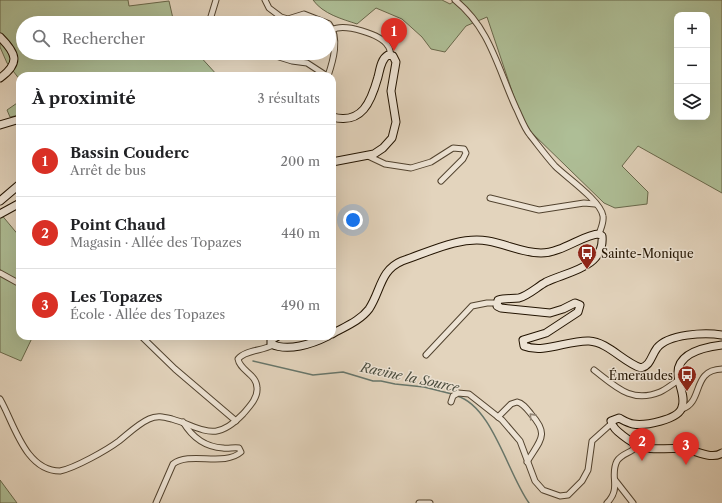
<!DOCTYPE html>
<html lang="fr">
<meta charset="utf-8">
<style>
body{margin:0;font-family:"Libre Caslon Text",serif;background:#f6f6f6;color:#202124}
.controls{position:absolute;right:12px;top:12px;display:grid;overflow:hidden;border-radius:8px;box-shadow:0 4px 16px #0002}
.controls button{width:36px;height:36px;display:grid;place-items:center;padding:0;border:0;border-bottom:1px solid #e0e0e0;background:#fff;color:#202124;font:20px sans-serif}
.you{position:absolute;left:353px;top:220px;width:14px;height:14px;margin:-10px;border:3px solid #fff;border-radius:50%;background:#1a73e8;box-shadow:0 0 0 6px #1a73e833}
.badge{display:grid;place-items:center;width:26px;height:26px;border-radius:50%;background:#d93025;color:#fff;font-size:13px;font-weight:700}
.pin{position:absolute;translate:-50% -33px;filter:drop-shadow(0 1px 2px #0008)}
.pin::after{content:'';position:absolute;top:21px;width:14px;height:12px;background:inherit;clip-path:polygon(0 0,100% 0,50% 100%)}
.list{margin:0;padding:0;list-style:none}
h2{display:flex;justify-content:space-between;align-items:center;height:52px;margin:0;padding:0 16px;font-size:17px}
h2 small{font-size:13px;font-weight:400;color:#757577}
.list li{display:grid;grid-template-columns:26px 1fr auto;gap:12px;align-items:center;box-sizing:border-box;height:72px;padding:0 16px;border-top:1px solid #e0e0e0}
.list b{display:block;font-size:15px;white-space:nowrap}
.list p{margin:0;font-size:13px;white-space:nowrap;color:#757577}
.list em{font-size:13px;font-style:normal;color:#757577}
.icon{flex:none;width:22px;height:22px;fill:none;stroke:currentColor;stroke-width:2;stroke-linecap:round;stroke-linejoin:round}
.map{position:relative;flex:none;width:722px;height:503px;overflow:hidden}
.search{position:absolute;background:#fff;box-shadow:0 4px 16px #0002;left:16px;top:16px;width:320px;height:44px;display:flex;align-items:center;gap:10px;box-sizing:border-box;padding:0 14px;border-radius:22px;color:#757577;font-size:15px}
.panel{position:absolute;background:#fff;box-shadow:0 4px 16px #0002;left:16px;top:72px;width:320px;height:268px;border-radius:12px}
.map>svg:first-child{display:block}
</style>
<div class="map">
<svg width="722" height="503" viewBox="0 0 722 503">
<rect width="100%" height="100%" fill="#e3d4bd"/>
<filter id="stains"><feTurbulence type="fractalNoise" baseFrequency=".005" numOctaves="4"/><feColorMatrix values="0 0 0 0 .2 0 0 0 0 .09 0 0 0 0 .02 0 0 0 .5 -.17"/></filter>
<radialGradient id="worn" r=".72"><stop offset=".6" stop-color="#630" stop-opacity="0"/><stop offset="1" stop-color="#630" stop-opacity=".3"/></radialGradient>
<g fill="#aebe96" stroke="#68684b" fill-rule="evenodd">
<polygon points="0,0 128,0 129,6 169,1 174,23 23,23 23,53 197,53 218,76 20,76 20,80 7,63 0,47"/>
<path d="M313,0H442L450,4L456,0H722V193L638,146L622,166L648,192L647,204L615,208L604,203L531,132L519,112L487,17L466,26L445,52L431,49L422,37L402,19L376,8L357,24C342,19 323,14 313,0ZM677,15H707V117H677Z"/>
<polygon points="20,101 20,115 10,117 7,110"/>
<polygon points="0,213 20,237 20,336 33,336 21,361 0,352"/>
<polygon points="0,480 17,503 0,503"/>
</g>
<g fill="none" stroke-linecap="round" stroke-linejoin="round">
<g stroke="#67766b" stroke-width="1.5">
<polyline points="253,361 313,375 343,372 373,381 381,381 395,384 424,387 452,394"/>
<path d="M457,396C492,406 508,474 529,503"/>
</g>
<defs>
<g id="minor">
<polyline points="265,0 269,8 281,17 288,19 304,14 327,23"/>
<path d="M455,0C490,28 498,69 516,108C520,116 524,128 530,135C538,145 546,156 555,166C566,177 601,201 603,216C604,222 601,228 599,234"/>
<polyline points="209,23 216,0"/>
<path d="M332,30C344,23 381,34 388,46C390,48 390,52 391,55"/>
<polyline points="266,53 292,61 307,63 327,76"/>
<path d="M328,76C333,61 340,38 329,24"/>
<polyline points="368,156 385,164 411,168 431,162 453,148 464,149 466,153 463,159 441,181"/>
<polyline points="490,198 539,210 584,203 595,204"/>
<polyline points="0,273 20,284"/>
<polyline points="141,336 175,369 236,421"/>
<polyline points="426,355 472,306 487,303 496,303"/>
<path d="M594,370C615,386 631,404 660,392C667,389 672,384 679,380"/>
<path d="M0,399C14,423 25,471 60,471C75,468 107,450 119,441C129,433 138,424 149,419C157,415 164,417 172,419C205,429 215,443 243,414C249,407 258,398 257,388C257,374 240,371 238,359C245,350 262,351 273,345"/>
<polyline points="451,402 453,396 458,393 469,394 502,420 520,441 535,481 543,490 560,496 568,495 582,481 588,470 592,441 612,423"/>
<path d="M682,409C704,402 691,370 722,369"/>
<path d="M498,417L511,404L517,402C523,403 527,409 531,414C550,435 540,440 527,462"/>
<polyline points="615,480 633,503"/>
<path d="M156,503L173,464C190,451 224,467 241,452L239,448C234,447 228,449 223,448C205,447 192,437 183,422"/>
<polyline points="419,503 430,503"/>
<path d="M607,503C622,488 609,476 617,461C622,453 632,453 637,446"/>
</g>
<g id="secondary">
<path d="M0,37C16,53 21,63 0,78"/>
<path d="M332,117C362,125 371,102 378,77C380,69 381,59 388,55L393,56L396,62L391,91L396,122L392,138L383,148L374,154L332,162"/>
<polyline points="0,125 20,119"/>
<polyline points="0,201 20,184"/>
<polyline points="0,214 20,203"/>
<path d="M332,334C344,327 360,321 369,309C381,291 380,270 402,261C429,252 459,236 488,241C506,244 523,253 541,253C562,253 584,234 599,234L602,236C605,268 566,272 546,282C537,287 529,295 519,298C512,299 505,298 498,300L497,306L501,308L550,313L563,309L575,303L580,305L578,312L546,333L523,340L524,346C544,354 568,340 589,341C608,342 623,362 641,368C651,365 651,356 657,348C668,334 705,332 722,335"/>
<path d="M278,336L271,340V344C288,352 312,344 328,336"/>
<path d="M722,345C706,347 677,353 678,374C678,385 686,396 682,407C679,420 644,426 633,424C628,423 623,420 619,418L611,421C613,428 617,431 622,435C648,456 657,446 686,449C697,451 712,460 722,453"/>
</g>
</defs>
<use href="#minor" stroke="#52432f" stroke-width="7"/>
<use href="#secondary" stroke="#221300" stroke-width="9"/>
<use href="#minor" stroke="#ede3d4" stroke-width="5"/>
<use href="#secondary" stroke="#ede3d4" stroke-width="7"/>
</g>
<defs><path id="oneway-chevron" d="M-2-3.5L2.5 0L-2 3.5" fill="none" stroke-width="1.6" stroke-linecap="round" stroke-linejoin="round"/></defs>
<use stroke="#928575" href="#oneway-chevron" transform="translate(532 416) rotate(-132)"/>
<defs>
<symbol id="bus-pin" viewBox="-11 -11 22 30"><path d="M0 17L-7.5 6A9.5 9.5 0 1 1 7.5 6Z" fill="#8f2418" stroke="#ede3d4"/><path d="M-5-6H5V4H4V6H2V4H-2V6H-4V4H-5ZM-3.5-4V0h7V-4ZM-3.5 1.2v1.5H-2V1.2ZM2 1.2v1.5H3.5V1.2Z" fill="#fff"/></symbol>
</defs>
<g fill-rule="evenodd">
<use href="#bus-pin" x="576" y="242" width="22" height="30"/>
<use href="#bus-pin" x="676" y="364" width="22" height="30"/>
</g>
<g text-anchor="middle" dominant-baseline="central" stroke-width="3" stroke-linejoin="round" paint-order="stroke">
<g font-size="12" fill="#221300" stroke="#ede3d4" text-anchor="start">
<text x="601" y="253">Sainte-Monique</text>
<text x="673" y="375" text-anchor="end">Émeraudes</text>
</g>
<g font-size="13" font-style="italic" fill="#4a4d3f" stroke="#ede3d4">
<text transform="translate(410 377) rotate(12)">Ravine la Source</text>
</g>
</g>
<rect width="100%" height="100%" filter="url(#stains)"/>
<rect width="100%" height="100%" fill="url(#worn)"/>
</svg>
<div class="controls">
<button>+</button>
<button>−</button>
<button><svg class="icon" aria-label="layers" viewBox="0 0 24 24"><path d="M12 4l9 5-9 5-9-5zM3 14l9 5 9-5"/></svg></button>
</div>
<div class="you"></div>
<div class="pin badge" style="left:394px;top:51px">1</div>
<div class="pin badge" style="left:642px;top:461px">2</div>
<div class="pin badge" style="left:686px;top:465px">3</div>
<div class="search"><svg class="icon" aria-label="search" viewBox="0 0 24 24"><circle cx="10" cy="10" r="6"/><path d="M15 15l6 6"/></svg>Rechercher</div>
<section class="panel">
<h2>À proximité<small>3 résultats</small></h2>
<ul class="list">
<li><span class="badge">1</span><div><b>Bassin Couderc</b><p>Arrêt de bus</p></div><em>200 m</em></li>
<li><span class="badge">2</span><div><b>Point Chaud</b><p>Magasin · Allée des Topazes</p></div><em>440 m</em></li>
<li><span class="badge">3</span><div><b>Les Topazes</b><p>École · Allée des Topazes</p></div><em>490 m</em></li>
</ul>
</section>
</div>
